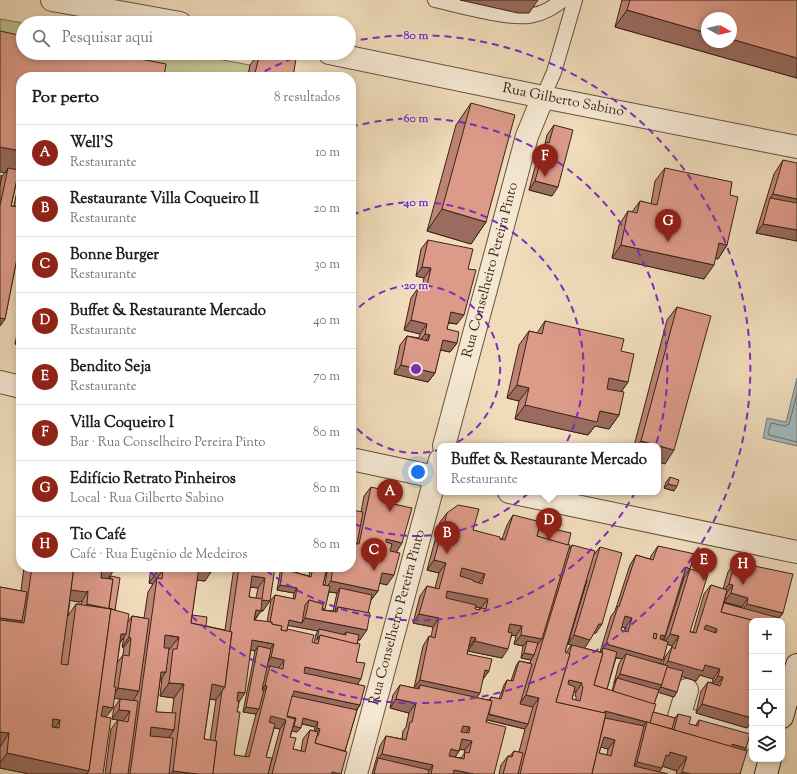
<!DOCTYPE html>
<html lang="pt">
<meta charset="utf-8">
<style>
body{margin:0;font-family:"Sorts Mill Goudy",serif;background:#f6f6f6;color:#202124}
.controls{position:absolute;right:12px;bottom:12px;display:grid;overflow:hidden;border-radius:8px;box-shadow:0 2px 6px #0003}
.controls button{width:36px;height:36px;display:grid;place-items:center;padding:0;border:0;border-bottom:1px solid #e0e0e0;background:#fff;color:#202124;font:20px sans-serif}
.compass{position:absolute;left:701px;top:12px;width:36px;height:36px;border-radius:50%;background:#fff;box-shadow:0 2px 6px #0003;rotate:98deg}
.you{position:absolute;left:418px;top:472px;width:14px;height:14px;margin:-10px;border:3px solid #fff;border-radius:50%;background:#1a73e8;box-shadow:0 0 0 6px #1a73e833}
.badge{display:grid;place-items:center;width:26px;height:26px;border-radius:50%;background:#8f2418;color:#fff;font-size:13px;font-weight:700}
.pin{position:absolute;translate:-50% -33px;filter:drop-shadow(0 1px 2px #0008)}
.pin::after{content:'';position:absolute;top:21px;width:14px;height:12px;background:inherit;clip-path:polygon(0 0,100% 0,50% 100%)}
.popup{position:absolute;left:437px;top:443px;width:224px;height:52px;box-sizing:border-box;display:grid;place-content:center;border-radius:8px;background:#fff;filter:drop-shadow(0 1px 3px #0005);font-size:13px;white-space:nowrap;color:#757577}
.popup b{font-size:15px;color:#202124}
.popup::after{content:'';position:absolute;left:50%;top:100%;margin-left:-8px;border:8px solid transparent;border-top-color:#fff}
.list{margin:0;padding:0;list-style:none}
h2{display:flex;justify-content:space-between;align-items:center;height:52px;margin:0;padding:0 16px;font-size:17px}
h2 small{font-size:13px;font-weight:400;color:#757577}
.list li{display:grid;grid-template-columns:26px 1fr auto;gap:12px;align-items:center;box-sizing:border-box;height:56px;padding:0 16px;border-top:1px solid #e0e0e0}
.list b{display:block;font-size:15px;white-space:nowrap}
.list p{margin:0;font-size:13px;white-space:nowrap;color:#757577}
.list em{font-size:13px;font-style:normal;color:#757577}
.icon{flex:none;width:22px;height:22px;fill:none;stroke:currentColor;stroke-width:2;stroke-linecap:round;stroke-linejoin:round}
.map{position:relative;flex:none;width:797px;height:774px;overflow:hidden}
.search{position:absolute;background:#fff;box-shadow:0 2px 6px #0003;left:16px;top:16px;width:340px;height:44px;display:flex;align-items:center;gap:10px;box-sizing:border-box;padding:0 14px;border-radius:22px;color:#757577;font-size:15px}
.panel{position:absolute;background:#fff;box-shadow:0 2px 6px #0003;left:16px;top:72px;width:340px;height:500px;border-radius:16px}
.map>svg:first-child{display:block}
</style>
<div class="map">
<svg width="797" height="774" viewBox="0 0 797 774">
<rect width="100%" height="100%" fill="#f0dcbb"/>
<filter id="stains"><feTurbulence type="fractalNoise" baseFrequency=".005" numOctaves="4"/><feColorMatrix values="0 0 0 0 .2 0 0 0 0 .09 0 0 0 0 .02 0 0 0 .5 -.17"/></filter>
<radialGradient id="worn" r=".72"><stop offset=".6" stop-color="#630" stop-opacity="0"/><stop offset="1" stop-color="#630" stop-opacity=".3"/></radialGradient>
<polygon fill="#c0bf8c" stroke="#7d7152" points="0,19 23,23 23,53 184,53 250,65 248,77 104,77 0,56"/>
<polygon fill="#a0b8bc" stroke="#777c7a" points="797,378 797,446 763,438 767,418 786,422"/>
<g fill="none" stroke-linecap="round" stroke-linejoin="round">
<polyline stroke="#6d6e6a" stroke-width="1" points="797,394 789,424 785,426 771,423 768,433 769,435 797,442"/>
<defs>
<g id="service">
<path d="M435,0C457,5 513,21 533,15C545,13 553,7 563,0"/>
<polyline points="543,97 554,72 575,0"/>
</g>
<g id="minor">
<polyline points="52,0 180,23"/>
<path id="s1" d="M329,53L543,97L797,147"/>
<polyline points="0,382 21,387"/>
<path id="s2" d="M444,446L527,136L543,97"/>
<polyline points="351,459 440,478"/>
<polyline points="509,492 797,552"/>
<polyline points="687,690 679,717 752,739"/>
<path id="s3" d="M356,774L440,460"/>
</g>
<g id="secondary">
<polyline points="782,717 797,665"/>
<polyline points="766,774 770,759"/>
</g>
</defs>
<use href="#service" stroke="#685140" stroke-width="16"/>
<use href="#minor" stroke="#685140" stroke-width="24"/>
<use href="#secondary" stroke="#3a2317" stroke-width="24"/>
<use href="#service" stroke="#f5e8d3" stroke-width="14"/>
<use href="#minor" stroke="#f5e8d3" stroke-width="22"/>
<use href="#secondary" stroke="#f5e8d3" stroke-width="22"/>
</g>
<g fill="#bd8475" stroke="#3a2317" fill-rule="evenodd">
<polygon points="622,0 797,0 797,78 615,27"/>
<polygon points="0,31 18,175 11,206 14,206 18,186 21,182 21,238 5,319 0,326 0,176 2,176 5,173"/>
<polygon points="259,53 266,53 293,77 248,77 250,65"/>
<polygon points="471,103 486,222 471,244 427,231 456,125"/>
<polygon points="554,125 552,196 529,190 539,152 545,144 547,135"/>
<polygon points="783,160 797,241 756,233 774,174"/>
<polygon points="665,168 730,195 727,245 718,259 715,258 704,279 612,258 619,225 628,211 632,212 640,201 651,204 655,181"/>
<polygon points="428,240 468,269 457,324 448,323 447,329 457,343 450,352 440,350 435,373 428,382 394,374 400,345 407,336 419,338 420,334 404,330 411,298 418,288 422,289 424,278 416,276 421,249"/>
<polygon points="21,241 21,257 18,256"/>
<polygon points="677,307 665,464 658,446 634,446 667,320"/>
<polygon points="21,314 21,345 15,344"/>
<polygon points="545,321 621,351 628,382 621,392 619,415 609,429 595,426 588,435 515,419 519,401 507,398 519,345 529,331 537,333"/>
<polygon points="670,477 674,491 664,488 666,482"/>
<path d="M371,487L389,503L396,552L387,585L379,583L378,591L371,600L360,640L358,639L356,662L360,705L357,710L345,751L341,774H268L280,729L274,728L266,757L268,774H105L111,729L118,720L112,719L114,708L120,699L114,698L29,774L0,768V587L21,591L24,567H115L108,579H109L111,576L115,610L128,622L132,616L144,618L148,592L153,584L149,583L151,567H212L205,581L197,580L192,615L206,626L225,630L234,567H275L263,611H261L255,620L267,622L271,600L275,595L293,599L294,593L277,590L281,567H291L290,571L309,576L310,570L297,567H351L364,496ZM326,572H327L325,585H323ZM250,587L258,588L256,598L249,597ZM329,592L337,593L333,611L324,610ZM70,600L79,602L82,601L81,604H76L68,616ZM288,625L318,631L316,634L314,643L287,630ZM124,637L122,647H124L123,655L117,663L120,643ZM251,650L255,651L243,712L256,714L245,757L234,755L237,712L239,702ZM162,678L160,696L174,698L172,713L156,712L160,681ZM210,699L216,700L210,740L204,739ZM302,724L315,727L314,731L310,730L303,739L301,751L293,749L290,737L292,731L297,732Z"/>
<path d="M447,513L473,530L502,539L507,525L513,515L540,526L568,545L569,549L572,545L593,556L600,547L596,633H594L584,648L600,652L611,616L615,611L630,565L636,555L650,559L651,556L658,546L690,569V632H693L704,594L711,585L723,589L728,572L735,562L783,613L779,618L752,621V721L747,728L696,713L701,691L708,682L712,683L713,679L700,675L696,681L682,676L674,697L658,692L654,704L653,712L675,718L678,714L689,724L695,726L699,720L746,748L744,751L740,774H676L677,771L662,766L659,772L668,774H499L501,765L508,756H510L514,751L519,752L525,729L487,720L486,722L494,774H372L380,746L386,736L402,739L403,731L406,727L409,713L390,708L393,695L400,685L414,688L423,646L429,636L431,637L433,627L413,623L420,596L427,586L435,588L439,573L427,570L440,522ZM683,578H684L664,641L663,640ZM587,580L568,644L571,645L566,653L565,652ZM726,594L724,602L742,607V608L724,603ZM475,607L480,608L479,610L475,609ZM622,627L625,628L624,631L621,630ZM512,635L516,636L514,644L523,646L521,658L531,660L530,663L519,661L516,666L511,681L507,680L504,685L499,699L491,697L489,700L477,698L483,679L489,671L467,654L468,651L502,658ZM667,644L672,646V647L665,657L663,664L660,663L663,660ZM616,658L622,659L619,663L612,691L607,689ZM574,692H576L575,696H576V700L572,699ZM601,747L608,749L607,755L599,753ZM460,749L465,750L464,754L461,758L455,757L459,751Z"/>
</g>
<g fill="#9a6c5f" stroke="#3a2317">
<polygon points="460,0 538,0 529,13 518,13"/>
<polygon points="627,10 707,33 707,42 731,42 731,39 797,58 797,78 615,27"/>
<polygon points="0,147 21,151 21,176 7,173 8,168 5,173 0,172"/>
<polygon points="535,181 558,187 552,196 529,190"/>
<polygon points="773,194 797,199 797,214 770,198"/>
<polygon points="442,209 486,222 471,244 427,231"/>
<polygon points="763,224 797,230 797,241 756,233"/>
<polygon points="719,243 727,245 718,259 709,257"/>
<polygon points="621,245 714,265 704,279 612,258"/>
<polygon points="21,252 21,257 18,256"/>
<polygon points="422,267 431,268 424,278 416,276"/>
<polygon points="451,312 464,315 457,324 444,322"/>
<polygon points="0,318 5,319 0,326"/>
<polygon points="411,320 427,324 420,334 404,330"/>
<polygon points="425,334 430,335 423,344 418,343"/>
<polygon points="21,336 21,345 15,344"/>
<polygon points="443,340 457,343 450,352 436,349"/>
<polygon points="401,365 435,373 428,382 394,374"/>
<polygon points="609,378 628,382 618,396 600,391"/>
<polygon points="517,385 529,388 519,401 507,398"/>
<polygon points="525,405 600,411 619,415 609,429 595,426 588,435 515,419"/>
<polygon points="641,441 674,450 665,464 658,462 658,446 637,446"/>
<polygon points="668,484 677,486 674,491 664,488"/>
<polygon points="386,539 402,543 396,553 380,548"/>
<polygon points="434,560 446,563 439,573 427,570"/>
<polygon points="297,567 312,567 310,570"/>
<polygon points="329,567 331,567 327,572 326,572"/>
<polygon points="686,567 690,569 684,578 680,577"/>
<polygon points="102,568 114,570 108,579 96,578"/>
<polygon points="462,568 485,574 479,583 456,578"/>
<polygon points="158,570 163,570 153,584 149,583"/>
<polygon points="196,570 211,572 205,581 189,579"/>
<polygon points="382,573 394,575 387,585 375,582"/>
<polygon points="252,576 265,578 258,588 245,586"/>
<polygon points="331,581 378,591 371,600 339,594 340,588 337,593 324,591"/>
<polygon points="729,584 733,585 726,594 722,593"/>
<polygon points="280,585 297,588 294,593 277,590"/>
<polygon points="69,590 88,591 82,601 79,602 62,599"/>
<polygon points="447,591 488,599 481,608 440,600"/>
<polygon points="731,593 748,598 742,607 724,602"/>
<polygon points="262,600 270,601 263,611 256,610"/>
<polygon points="87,604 109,608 80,613"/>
<polygon points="747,604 783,613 777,621 740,613"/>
<polygon points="256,610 261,611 254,620"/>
<polygon points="419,614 439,618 433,627 413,623"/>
<polygon points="625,616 632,618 625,628 619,626"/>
<polygon points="0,618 22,621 16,631 0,628"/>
<polygon points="305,618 367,630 360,640 345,637 346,635 346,632 343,636 319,629 318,631 285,625 289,620 302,623"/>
<polygon points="510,624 522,626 516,636 503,633"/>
<polygon points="599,624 602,624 596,633 593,633"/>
<polygon points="706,625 717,629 710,638 699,635"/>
<polygon points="121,634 126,634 119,644"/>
<polygon points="670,634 679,636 672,646 664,643"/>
<polygon points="165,635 179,637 169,650 156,649"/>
<polygon points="521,635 542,639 535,648 527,641 523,646 514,644"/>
<polygon points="574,635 590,640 584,649 568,644"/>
<polygon points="661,635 665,636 659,646 655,645"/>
<polygon points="129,637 131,638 124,647 122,647"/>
<polygon points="471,637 476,638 469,647"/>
<polygon points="252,640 274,644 267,654 258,646 255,651 246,649"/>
<polygon points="475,641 508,649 502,658 468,651"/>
<polygon points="606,644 663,660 656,669 626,654 622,659 601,653 603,648"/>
<polygon points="524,653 534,655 531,660 521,658"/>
<polygon points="271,657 284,660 278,669 270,666 268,667 265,667"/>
<polygon points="668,661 705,665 720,669 713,679 700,675 696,681 661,670"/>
<polygon points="305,667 361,679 355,688 298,676"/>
<polygon points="485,670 489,671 482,680"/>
<polygon points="161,672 166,672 156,686"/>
<polygon points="620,674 662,685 655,695 617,678 614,683"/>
<polygon points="718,676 723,677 716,686 712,685"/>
<polygon points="420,680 480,693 474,702 419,689 420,685 416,690 413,689"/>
<polygon points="569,680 582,683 576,692 562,689"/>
<polygon points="169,683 184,684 174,698 160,696"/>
<polygon points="212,684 225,687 216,700 202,698"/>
<polygon points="265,685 267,686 261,695 259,695"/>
<polygon points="661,687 677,692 674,697 657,692"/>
<polygon points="118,688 139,691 133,701 112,698"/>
<polygon points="294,691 360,705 353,714 290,696"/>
<polygon points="238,692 245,693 239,702 231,701"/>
<polygon points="526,695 539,698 529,712 516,709"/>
<polygon points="396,699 416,703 409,713 390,708"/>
<polygon points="702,704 752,718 752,721 747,728 696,713"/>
<polygon points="103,706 113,708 106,717 96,716"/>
<polygon points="246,707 259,709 256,714 243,712"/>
<polygon points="119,710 130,711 123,721 112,719"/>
<polygon points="605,711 646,722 640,732 603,721"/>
<polygon points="487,714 528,724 525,729 484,719"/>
<polygon points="285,715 296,718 293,723 286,720 280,729 264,725 271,716"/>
<polygon points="303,718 318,722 315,727 300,723"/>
<polygon points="53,719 60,720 51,734"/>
<polygon points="294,726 301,728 297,732 291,731"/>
<polygon points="463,726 470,727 463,737 456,735"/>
<polygon points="151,727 174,730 165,743 142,740"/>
<polygon points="317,728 320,729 316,733 314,733"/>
<polygon points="0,732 9,733 0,747"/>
<polygon points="604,737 615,740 608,749 597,746"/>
<polygon points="462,739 472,741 465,750 455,749"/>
<polygon points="732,744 746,748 739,758 728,754"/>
<polygon points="451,749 459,751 453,760 444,759"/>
<polygon points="670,752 687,757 677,771 662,766 662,768 658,774 629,774 637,762 666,755"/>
<polygon points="7,753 89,771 87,774 29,774 0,768 0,763"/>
<polygon points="382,754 433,765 427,774 378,758"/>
<polygon points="454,770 474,774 451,774"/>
<polygon points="173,771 198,774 171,774"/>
<polygon points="682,772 691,774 681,774"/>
</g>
<g fill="#dc9a88" stroke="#3a2317" fill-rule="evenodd">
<polygon points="630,0 797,0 797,58 731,39 731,18 707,18 707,33 627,10"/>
<polygon points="0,31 23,36 23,53 110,53 166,64 164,77 21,77 21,151 0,147"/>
<polygon points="260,53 266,53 296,59 293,77 254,77"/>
<polygon points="471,103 515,115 486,222 442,209"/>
<polygon points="554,125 573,130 558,187 535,181 546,142 549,143"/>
<polygon points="783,160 797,163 797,199 773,194"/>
<polygon points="8,168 19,170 11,206 20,207 21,204 21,238 5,319 0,318 0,206"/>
<polygon points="665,168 732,182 730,195 738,197 727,245 719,243 714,265 621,245 628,211 637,213 640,201 657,205"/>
<polygon points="0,176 2,176 0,186"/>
<polygon points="770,198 797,203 797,230 763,224"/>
<polygon points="428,240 473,249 468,269 476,270 464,315 451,312 447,329 459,332 457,343 443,340 435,373 401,365 407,336 428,341 430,335 425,334 427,324 411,320 418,288 426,290 431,268 422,267"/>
<polygon points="677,307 711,316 674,450 641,441"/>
<polygon points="545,321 624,339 621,351 634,354 628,382 609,378 607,389 624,392 619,415 600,411 597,422 525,405 529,388 517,385 529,331 542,334"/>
<polygon points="670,477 679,480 677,486 668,484"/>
<polygon points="371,487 392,492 389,503 412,508 402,543 386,539 386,542 392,544 390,551 400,553 394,575 382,573 378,591 331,581 333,567 351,567 351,543 359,544"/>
<path d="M458,505L479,509L473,530L500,537V539L505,540L513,515L541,522L537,536L570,545L542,639L521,635L522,626L510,624L508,632L512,633L508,649L475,641L476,638L471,637L467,654L492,659L489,671L485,670L480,693L420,680L429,636L435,638L439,618L419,614L427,586L439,589L446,563L434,560L447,513ZM462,568L485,574L482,584L473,581V580L460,576ZM447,591L488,599L486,609L481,608L480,610L475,609L476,605L446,598Z"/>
<polygon points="351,510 363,512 357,544 351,543"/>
<polygon points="540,526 571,533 568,545 537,536"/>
<polygon points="572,545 595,551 565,652 570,654 556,702 606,713 592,774 520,774 539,698 526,695"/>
<path d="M658,546L695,554L690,569L708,574L690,632L696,633L711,585L727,590L721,612L756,621H752V718L702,704L708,682L720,686L723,677L718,676L720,669L705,665L703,671L668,661L672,647L675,649L679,636L670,634L690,569L686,567L665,636L661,635L660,639L668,642L663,660L606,644L618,606L619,607L636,555L653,560ZM625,616L632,618L628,632L621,630ZM706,625L717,629L716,633L704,629ZM654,633L657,634L656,639L653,638Z"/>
<polygon points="600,547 622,553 602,624 599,624 590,640 574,635"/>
<polygon points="735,562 793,574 783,613 747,604 748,598 731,593 733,585 729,584"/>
<path d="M32,567H74L61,664L68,665L76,604L111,609L89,771L7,753L9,733L0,732V620L24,623ZM53,719L60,720L59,728L52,727Z"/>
<polygon points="74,567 115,567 114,570 102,568 101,578 113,579 109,608 111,609 87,604 88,591 86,592 71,590"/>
<polygon points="159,567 199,567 191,623 232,632 225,687 212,684 204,739 217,741 213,774 198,774 173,771 184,684 169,683 173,649 177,649 179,637 165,635 164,648 169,648 166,672 161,672 156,712 176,713 174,730 151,727 150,736 173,738 169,774 130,774 157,578 162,579 163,570 158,570"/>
<polygon points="199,567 212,567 211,572 199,570"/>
<path d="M239,567H275L270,601L262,600L261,611L256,610L254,620L272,622V624L282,626L281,630L287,631V629L314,635L312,642L318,644L320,635L360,644L356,662L365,663L361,679L305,667L304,673L365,686L360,705L294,691L287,717L295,719L290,737L296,738L293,749L305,752L310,730L318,732L315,743L347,752L341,774L332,772V774H272L286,720L271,716L269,722L275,724L266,757L272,758L268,774H213L217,741H215L222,691L225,687L232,632L230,631ZM252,576L265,578L262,599L249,597ZM252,640L274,644L271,657L284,660L283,669L270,666L265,685L267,686L249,757L234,755L240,712H237L239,701H237L238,692L245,693Z"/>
<polygon points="283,567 291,567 290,571 311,577 313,567 327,567 323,585 330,586 325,609 322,609 323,604 309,600 305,605 302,623 289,620 287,630 286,631 281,630 282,626 272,624 272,622 270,622 275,595 295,599 297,588 280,585"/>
<polygon points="111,576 120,578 115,610 109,608 113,579 110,579"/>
<polygon points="0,587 27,592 22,621 0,618"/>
<polygon points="340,588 372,595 368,613 338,607 335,611"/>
<polygon points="309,600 323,604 322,610 337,612 338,607 370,613 367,630 305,618"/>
<polygon points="724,603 779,618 779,621 756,621 721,612"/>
<polygon points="111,609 129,614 126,634 121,634 114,687 116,687 113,708 103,706 101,716 111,718 103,774 87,774 89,771"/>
<polygon points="192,615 207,617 206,626 191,623"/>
<polygon points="132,616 149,619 139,691 118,688 123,655 129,656 131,638 129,637"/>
<polygon points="319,629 346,635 346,632 359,635 357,644 320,635 317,640"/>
<polygon points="527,641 538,643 534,655 524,653"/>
<path d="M572,645L603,653L594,685L656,704L650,723L647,722L605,711V713L556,702L570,654H569ZM569,680L582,683V686L583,687L580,701L572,699L575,687L568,684Z"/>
<polygon points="258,646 271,649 262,690 264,690 259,709 246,707"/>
<polygon points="603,648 617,652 607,689 594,685 603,653 602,652"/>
<polygon points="626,654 668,666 662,685 620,674"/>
<polygon points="519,661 532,664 520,704 533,707 528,724 489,714 492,701 490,701 491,697 501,699 507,680 513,681"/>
<polygon points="667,667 683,671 677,692 661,687"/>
<polygon points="617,678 659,690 654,704 613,691"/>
<path d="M400,685L419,689L420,685L492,701L486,722L506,727L494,774H474L454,770L453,774H431L433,765L382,754L386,736L406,740L410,722H412L416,703L396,699ZM463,726L470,727L469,733L461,732ZM462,739L472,741L469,753L465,752L464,759L449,756L451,749L459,751Z"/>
<polygon points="292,696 357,710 345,751 315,743 317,736 318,736 320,729 317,728 318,722 303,718 301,728 294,726 296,718 287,716"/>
<polygon points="120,699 138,701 128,774 110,774 118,720 128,722 130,711 119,710"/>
<polygon points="653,712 675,718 672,729 650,723"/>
<polygon points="678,714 691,717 689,724 698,726 699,720 750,734 746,748 732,744 732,747 674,730"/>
<path d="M605,718L644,726L634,766L668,774H592ZM604,737L615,740L611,756L599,753Z"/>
<polygon points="647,722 747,751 740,774 691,774 682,772 687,757 670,752 669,756 666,755 662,768 637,762"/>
<polygon points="514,751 523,753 518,774 503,774 508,756 512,757"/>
<polygon points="378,758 429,770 428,774 374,774"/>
</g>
<g fill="none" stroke="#7b2cbf" stroke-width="2" stroke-dasharray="7 5">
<path d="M351 316A84 84 0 1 1 351 422"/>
<path d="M352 215A167 167 0 1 1 352 523"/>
<path d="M351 127A251 251 0 1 1 263 568"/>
<path d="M254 77A334 334 0 0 1 307 53M349 42A334 334 0 1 1 148 568"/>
</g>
<g text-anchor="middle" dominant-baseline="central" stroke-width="3" stroke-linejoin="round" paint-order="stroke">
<g font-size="14" fill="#3a2317" stroke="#f5e8d3">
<text stroke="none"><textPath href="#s1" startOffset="239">Rua Gilberto Sabino</textPath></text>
<text stroke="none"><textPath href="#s2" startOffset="182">Rua Conselheiro Pereira Pinto</textPath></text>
<text stroke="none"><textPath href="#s3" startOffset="162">Rua Conselheiro Pereira Pinto</textPath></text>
</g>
</g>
<circle cx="416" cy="369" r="6" fill="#7b2cbf" stroke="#f5e8d3" stroke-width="2"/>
<g font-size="12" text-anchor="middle" font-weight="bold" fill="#7b2cbf" stroke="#f5e8d3" stroke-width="3" stroke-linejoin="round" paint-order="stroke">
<text x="416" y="39">80 m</text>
<text x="416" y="122">60 m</text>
<text x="416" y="206">40 m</text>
<text x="416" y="289">20 m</text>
</g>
<rect width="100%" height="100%" filter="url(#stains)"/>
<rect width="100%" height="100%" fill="url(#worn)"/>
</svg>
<div class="controls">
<button>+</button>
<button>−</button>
<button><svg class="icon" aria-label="locate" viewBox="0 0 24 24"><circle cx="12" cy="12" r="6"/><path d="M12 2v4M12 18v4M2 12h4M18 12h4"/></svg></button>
<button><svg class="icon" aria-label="layers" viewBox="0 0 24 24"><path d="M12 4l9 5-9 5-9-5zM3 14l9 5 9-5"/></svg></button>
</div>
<svg class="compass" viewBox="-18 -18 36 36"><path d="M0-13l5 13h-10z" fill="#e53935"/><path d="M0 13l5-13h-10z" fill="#757577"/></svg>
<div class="you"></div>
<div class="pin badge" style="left:390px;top:512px">A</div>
<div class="pin badge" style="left:447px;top:554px">B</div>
<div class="pin badge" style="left:374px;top:571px">C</div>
<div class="pin badge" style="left:549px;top:541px">D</div>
<div class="popup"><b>Buffet &amp; Restaurante Mercado</b>Restaurante</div>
<div class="pin badge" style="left:704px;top:581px">E</div>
<div class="pin badge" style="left:545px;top:177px">F</div>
<div class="pin badge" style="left:668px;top:242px">G</div>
<div class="pin badge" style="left:743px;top:585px">H</div>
<div class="search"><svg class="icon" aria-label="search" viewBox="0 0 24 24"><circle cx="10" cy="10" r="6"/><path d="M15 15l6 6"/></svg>Pesquisar aqui</div>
<section class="panel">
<h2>Por perto<small>8 resultados</small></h2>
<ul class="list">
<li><span class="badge">A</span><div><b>Well'S</b><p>Restaurante</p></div><em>10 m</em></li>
<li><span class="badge">B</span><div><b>Restaurante Villa Coqueiro II</b><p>Restaurante</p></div><em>20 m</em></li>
<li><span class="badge">C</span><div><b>Bonne Burger</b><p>Restaurante</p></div><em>30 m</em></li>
<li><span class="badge">D</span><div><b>Buffet &amp; Restaurante Mercado</b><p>Restaurante</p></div><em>40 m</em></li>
<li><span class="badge">E</span><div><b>Bendito Seja</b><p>Restaurante</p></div><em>70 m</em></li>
<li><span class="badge">F</span><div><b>Villa Coqueiro I</b><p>Bar · Rua Conselheiro Pereira Pinto</p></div><em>80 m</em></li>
<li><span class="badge">G</span><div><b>Edifício Retrato Pinheiros</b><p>Local · Rua Gilberto Sabino</p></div><em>80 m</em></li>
<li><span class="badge">H</span><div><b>Tio Café</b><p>Café · Rua Eugênio de Medeiros</p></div><em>80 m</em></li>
</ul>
</section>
</div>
